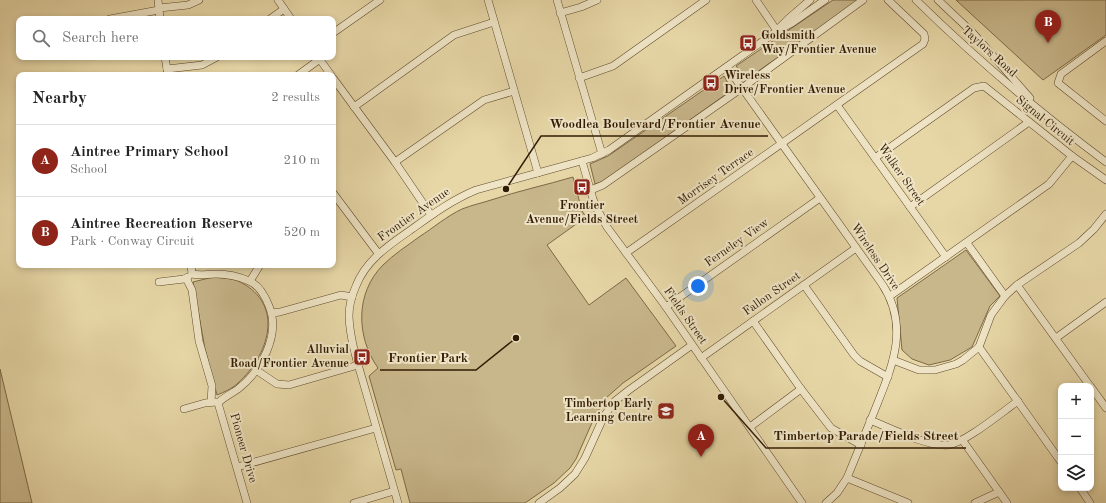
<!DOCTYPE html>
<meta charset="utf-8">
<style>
body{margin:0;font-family:"Old Standard TT",serif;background:#f2f2f2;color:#222}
.controls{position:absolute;right:12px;bottom:12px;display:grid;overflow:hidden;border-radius:8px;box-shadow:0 2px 6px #0003}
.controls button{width:36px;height:36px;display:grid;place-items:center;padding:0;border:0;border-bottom:1px solid #e0e0e0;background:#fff;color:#222;font:20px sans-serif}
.you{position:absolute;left:698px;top:286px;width:14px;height:14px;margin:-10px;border:3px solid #fff;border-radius:50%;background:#1a73e8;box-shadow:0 0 0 6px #1a73e833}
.badge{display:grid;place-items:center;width:26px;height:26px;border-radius:50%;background:#8f2418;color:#fff;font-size:13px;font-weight:700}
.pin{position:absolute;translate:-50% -33px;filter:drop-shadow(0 1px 2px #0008)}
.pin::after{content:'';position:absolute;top:21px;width:14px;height:12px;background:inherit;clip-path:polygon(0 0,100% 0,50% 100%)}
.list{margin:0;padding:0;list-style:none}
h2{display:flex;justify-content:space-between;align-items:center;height:52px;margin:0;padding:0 16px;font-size:17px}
h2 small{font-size:13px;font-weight:400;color:#767676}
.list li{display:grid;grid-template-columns:26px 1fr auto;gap:12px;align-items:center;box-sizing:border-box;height:72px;padding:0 16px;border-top:1px solid #e0e0e0}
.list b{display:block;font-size:15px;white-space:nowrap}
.list p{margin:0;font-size:13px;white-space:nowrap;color:#767676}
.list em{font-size:13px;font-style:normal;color:#767676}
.icon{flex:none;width:22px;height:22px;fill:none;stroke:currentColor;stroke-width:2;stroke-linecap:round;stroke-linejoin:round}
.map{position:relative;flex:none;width:1106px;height:503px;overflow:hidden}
.search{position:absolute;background:#fff;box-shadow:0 2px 6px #0003;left:16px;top:16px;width:320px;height:44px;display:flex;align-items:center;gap:10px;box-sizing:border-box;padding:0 14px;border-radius:8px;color:#767676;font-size:15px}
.panel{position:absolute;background:#fff;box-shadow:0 2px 6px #0003;left:16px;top:72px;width:320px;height:196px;border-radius:8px}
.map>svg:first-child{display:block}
</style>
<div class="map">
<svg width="1106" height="503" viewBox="0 0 1106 503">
<rect width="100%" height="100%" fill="#e7d7a7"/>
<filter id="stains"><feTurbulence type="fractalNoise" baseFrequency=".005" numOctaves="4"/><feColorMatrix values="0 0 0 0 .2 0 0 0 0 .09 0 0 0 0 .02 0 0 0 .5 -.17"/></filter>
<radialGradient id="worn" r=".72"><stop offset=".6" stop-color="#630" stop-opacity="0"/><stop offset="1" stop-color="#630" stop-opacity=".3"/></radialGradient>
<g fill="#c8b78b" stroke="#7d6947">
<polygon points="833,0 860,0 747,79 736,66"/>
<polygon points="956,0 1106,0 1106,35 1043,80"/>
<polygon points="724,76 732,90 604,181 595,184 590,164 608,156"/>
<path d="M573,177L582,211L586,217L547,245L589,305L626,278L676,346L623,383L606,398L595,416L576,459L570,468L554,483L525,503H410L401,469L396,470L369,376L378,368C356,337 355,293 383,265C394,254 407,246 419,237C433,228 447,216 462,209C472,205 482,203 491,200C518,191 546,185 573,177Z"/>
<polygon points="966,250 1000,296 990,306 972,347 950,360 929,365 912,359 902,350 897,298"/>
<path d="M213,277C222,278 233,278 240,282C286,305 268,356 238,383C232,389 224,392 217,395L205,349L193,282Z"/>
<polygon points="0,369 32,503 0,503"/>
</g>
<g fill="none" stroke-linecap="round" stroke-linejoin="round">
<defs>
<g id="minor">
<polyline points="158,0 160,19"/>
<polyline points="278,0 291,19"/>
<polyline points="488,0 538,173"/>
<polyline points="557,0 602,154"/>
<polyline points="756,0 777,31"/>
<path d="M916,0C975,58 1039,112 1106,162"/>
<polyline points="938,0 973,33 1030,98"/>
<polyline points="159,8 188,5 199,0"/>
<polyline points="560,13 581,7 597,0"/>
<polyline points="110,19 159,10"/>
<polyline points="270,19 284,9"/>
<polyline points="780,27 788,19 810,0"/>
<polyline points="333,33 380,0"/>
<polyline points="1106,41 1061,74 1058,83 1106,121"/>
<polyline points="165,57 168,75"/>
<polyline points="318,57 331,75"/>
<path d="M727,67L882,284C911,328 891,369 874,412C865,434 856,456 847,478L837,493L826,503"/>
<polyline points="167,69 202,65 217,57"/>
<polyline points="298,75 320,59"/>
<polyline points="333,78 395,162 431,215"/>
<polyline points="579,78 613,66 706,0"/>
<polyline points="837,105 946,257"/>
<polyline points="354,107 454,35 494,22"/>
<polyline points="1072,156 1106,180"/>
<polyline points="875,158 974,88 984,86 1072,156 1049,184 890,296"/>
<polyline points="582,161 593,199 597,209 607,227 666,307 802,503"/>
<polyline points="395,162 484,100 514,91"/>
<polyline points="591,190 603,185 742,88 863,0"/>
<polyline points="333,193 378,253"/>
<polyline points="910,207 1029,122"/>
<polyline points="967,243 1005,296"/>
<polyline points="626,253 923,44 925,39 924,34 888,0"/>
<path d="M191,265L192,274C201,276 207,274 216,274C227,274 238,276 249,281C259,285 265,296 269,306C281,335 261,371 238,389C231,394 224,397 218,403L247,503"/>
<polyline points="186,278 192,290 199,341 212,386 211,402"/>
<polyline points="250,281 260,265"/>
<polyline points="159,282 184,279 188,277"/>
<polyline points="804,285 854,355 860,361 888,377"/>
<polyline points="1017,285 1090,386"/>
<polyline points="666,307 820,198"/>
<polyline points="272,313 280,312 341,295 352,297"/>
<polyline points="753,321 801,389 831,428 861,445"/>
<polyline points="1056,338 1106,302"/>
<polyline points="979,347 1061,462"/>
<polyline points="701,358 856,248"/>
<polyline points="893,360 919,370 935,370 956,364 963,360 979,347 991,315 1005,296 1017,285 1079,243 1094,229 1106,214"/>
<polyline points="256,370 277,384 289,385 358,365"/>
<polyline points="1091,387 1106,408"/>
<polyline points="184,409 205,403 216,402"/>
<path d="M870,420C890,428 928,447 948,445C965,443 1002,412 1018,401"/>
<polyline points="750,427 801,389"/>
<polyline points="963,441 1007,503"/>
<polyline points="237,467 376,428"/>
<polyline points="847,478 908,503"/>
<polyline points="1080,488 1090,503"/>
<polyline points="354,503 394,491"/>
<path d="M398,503C387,466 377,429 366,392C359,367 350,342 349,316C349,306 352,295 356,286C366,260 389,245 412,229C433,214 452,200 476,190L592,158L609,150L777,31L792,23L825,0"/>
<polyline points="539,503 560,488 575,474 585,458 604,416 615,401 629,390 692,345"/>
<polyline points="975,503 999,492"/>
</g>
</defs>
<use href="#minor" stroke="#5f4a2c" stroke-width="8"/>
<use href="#minor" stroke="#efe5c6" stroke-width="7"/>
</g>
<defs>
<symbol id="bus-square" viewBox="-11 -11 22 22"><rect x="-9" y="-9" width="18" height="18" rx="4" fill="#8f2418" stroke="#efe5c6"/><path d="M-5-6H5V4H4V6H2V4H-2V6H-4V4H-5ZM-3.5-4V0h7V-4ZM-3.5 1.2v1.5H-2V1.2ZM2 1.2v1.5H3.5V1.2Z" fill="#fff"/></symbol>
<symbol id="school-square" viewBox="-11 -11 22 22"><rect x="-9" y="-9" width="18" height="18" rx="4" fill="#8f2418" stroke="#efe5c6"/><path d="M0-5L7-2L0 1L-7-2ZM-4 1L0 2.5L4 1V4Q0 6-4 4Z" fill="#fff"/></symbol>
</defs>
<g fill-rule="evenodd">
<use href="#bus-square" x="738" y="33" width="20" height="20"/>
<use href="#bus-square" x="701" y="73" width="20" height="20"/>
<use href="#bus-square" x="572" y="177" width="20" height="20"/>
<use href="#bus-square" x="352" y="347" width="20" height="20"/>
<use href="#school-square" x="656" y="401" width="20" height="20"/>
</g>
<g text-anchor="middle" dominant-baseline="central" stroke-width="4" stroke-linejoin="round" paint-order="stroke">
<g font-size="12" font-weight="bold" fill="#321b03" stroke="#efe5c6" text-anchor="start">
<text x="761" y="36">Goldsmith<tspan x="761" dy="14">Way/Frontier Avenue</tspan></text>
<text x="724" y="76">Wireless<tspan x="724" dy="14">Drive/Frontier Avenue</tspan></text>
<text x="582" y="206" text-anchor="middle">Frontier<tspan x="582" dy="14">Avenue/Fields Street</tspan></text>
<text x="349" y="350" text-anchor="end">Alluvial<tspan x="349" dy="14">Road/Frontier Avenue</tspan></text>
<text x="653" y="404" text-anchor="end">Timbertop Early<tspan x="653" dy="14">Learning Centre</tspan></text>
</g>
<g font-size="12" fill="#321b03" stroke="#efe5c6">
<text transform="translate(989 52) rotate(42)">Taylors Road</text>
<text transform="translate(1045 121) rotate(39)">Signal Circuit</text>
<text transform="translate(901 175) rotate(55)">Walker Street</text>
<text transform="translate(716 177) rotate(-35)">Morrisey Terrace</text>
<text transform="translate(414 215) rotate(-35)">Frontier Avenue</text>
<text transform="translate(737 243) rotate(-35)">Ferneley View</text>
<text transform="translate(875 257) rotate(56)">Wireless Drive</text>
<text transform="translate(772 294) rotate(-35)">Fallon Street</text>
<text transform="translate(685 316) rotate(55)">Fields Street</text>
<text transform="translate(243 448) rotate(74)">Pioneer Drive</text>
</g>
</g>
<path fill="none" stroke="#321b03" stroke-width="1.5" d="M506 189L541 136H768M516 338L476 370H380M721 397L766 448H966"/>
<g fill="#321b03" stroke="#efe5c6" stroke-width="1.5">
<circle cx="506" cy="189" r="4"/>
<circle cx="516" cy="338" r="4"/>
<circle cx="721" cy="397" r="4"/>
</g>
<g font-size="13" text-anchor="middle" font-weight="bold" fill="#321b03" stroke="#efe5c6" stroke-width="4" stroke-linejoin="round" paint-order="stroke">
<text x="655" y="128">Woodlea Boulevard/Frontier Avenue</text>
<text x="428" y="362">Frontier Park</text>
<text x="866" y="440">Timbertop Parade/Fields Street</text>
</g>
<rect width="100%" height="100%" filter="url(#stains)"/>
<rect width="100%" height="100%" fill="url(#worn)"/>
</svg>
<div class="controls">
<button>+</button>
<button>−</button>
<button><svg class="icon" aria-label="layers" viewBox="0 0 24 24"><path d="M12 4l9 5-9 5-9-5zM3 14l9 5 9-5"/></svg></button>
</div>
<div class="you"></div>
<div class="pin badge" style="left:701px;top:457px">A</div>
<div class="pin badge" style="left:1048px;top:43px">B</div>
<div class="search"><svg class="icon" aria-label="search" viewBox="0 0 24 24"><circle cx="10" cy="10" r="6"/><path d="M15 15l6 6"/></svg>Search here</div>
<section class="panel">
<h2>Nearby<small>2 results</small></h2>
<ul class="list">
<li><span class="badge">A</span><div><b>Aintree Primary School</b><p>School</p></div><em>210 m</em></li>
<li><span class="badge">B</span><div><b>Aintree Recreation Reserve</b><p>Park · Conway Circuit</p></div><em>520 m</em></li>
</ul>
</section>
</div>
